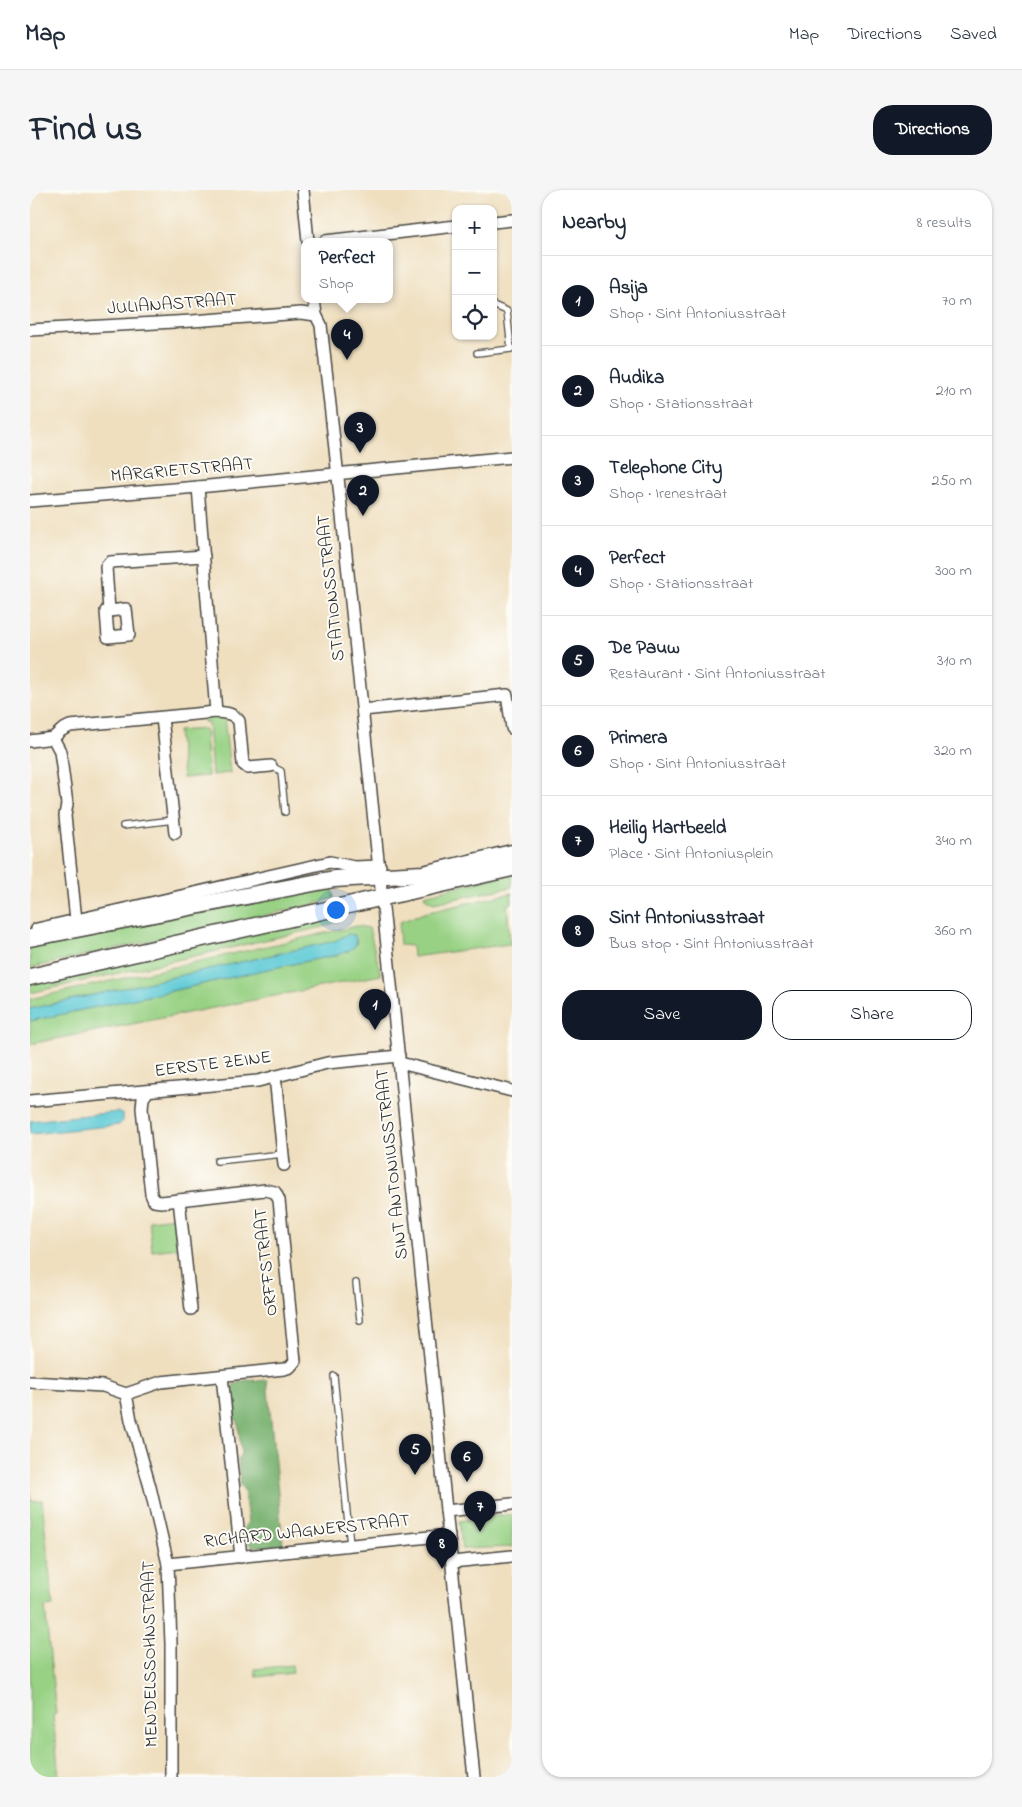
<!DOCTYPE html>
<meta charset="utf-8">
<style>
body{margin:0;font-family:"Indie Flower",sans-serif;background:#f6f6f7;color:#1f2937}
.controls{position:absolute;right:15px;top:15px;display:grid;overflow:hidden;border-radius:10px;box-shadow:0 1px 4px #0004}
.controls button{width:45px;height:45px;display:grid;place-items:center;padding:0;border:0;border-bottom:1px solid #e0e1e3;background:#fff;color:#1f2937;font:25px sans-serif}
.you{position:absolute;left:305px;top:719px;width:18px;height:18px;margin:-12px;border:4px solid #fff;border-radius:50%;background:#1a73e8;box-shadow:0 0 0 8px #1a73e833}
.badge{display:grid;place-items:center;width:32px;height:32px;border-radius:50%;background:#111827;color:#fff;font-size:16px;font-weight:700}
.pin{position:absolute;translate:-50% -41px;filter:drop-shadow(0 1px 2px #0008)}
.pin::after{content:'';position:absolute;top:26px;width:18px;height:15px;background:inherit;clip-path:polygon(0 0,100% 0,50% 100%)}
.popup{position:absolute;left:271px;top:48px;width:92px;height:65px;box-sizing:border-box;display:grid;place-content:center;border-radius:10px;background:#fff;filter:drop-shadow(0 1px 4px #0005);font-size:16px;white-space:nowrap;color:#747a83}
.popup b{font-size:19px;color:#1f2937}
.popup::after{content:'';position:absolute;left:50%;top:100%;margin-left:-10px;border:10px solid transparent;border-top-color:#fff}
.list{margin:0;padding:0;list-style:none}
h2{display:flex;justify-content:space-between;align-items:center;height:65px;margin:0;padding:0 20px;font-size:21px}
h2 small{font-size:16px;font-weight:400;color:#747a83}
.list li{display:grid;grid-template-columns:32px 1fr auto;gap:15px;align-items:center;box-sizing:border-box;height:90px;padding:0 20px;border-top:1px solid #e0e1e3}
.list b{display:block;font-size:19px;white-space:nowrap}
.list p{margin:0;font-size:16px;white-space:nowrap;color:#747a83}
.list em{font-size:16px;font-style:normal;color:#747a83}
.actions{display:flex;gap:10px;padding:15px 20px}
.actions a{flex:1;padding:11px 0;border:1px solid #111827;border-radius:20px;text-align:center;font-size:18px;color:#111827}
.actions .main{background:#111827;color:#fff}
.icon{flex:none;width:28px;height:28px;fill:none;stroke:currentColor;stroke-width:2;stroke-linecap:round;stroke-linejoin:round}
.map{position:relative;flex:none;width:482px;height:1587px;overflow:hidden;border-radius:20px}
header{display:flex;align-items:center;gap:30px;box-sizing:border-box;height:70px;padding:0 25px;background:#fff;border-bottom:1px solid #e0e1e3}
header strong{font-size:24px}
nav{display:flex;gap:28px;margin-inline-start:auto;font-size:18px}
.intro{display:flex;align-items:center;justify-content:space-between;box-sizing:border-box;height:120px;padding:0 30px}
h1{margin:0;font-size:35px}
.button{padding:12px 22px;border-radius:20px;background:#111827;color:#fff;font-size:18px;font-weight:700}
main{display:flex;gap:30px;padding:0 30px}
aside{flex:1;background:#fff;border-radius:20px;box-shadow:0 1px 4px #0004}
.map>svg:first-child{display:block}
</style>
<header>
<strong>Map</strong>
<nav><a>Map</a><a>Directions</a><a>Saved</a></nav>
</header>
<div class="intro"><h1>Find us</h1><a class="button">Directions</a></div>
<main>
<div class="map">
<svg width="482" height="1587" viewBox="0 0 482 1587">
<rect width="100%" height="100%" fill="#fdfcf7"/>
<filter id="ink" filterUnits="userSpaceOnUse"><feTurbulence type="fractalNoise" baseFrequency=".02" numOctaves="2"/><feDisplacementMap in="SourceGraphic" scale="10" xChannelSelector="R" yChannelSelector="G"/><feConvolveMatrix kernelMatrix="1 2 1 2 8 2 1 2 1" color-interpolation-filters="sRGB"/></filter>
<filter id="wash" filterUnits="userSpaceOnUse"><feTurbulence type="fractalNoise" baseFrequency=".0096" numOctaves="4" result="noise"/><feDisplacementMap in="SourceGraphic" scale="20" xChannelSelector="R" yChannelSelector="G"/><feGaussianBlur stdDeviation="1.12" result="paint"/><feColorMatrix in="noise" values="0 0 0 0 0 0 0 0 0 0 0 0 0 0 0 0 0 1.4 0 .05"/><feComposite in="paint" operator="in"/></filter>
<g filter="url(#wash)">
<rect width="100%" height="100%" fill="#efdfbf"/>
<g fill="#98d184" stroke="#627e58">
<polygon points="194,526 200,583 182,585 178,532 174,532 174,528"/>
<polygon points="175,539 178,586 153,588 148,541"/>
<polygon points="482,683 482,697 404,713 396,709 394,705"/>
<polygon points="301,693 304,708 285,714 0,778 0,753"/>
<polygon points="482,703 482,713 477,715 480,754 383,767 382,756 370,755 369,740 370,732 394,723"/>
<polygon points="306,720 309,731 293,737 0,803 0,788"/>
<polygon points="327,736 339,738 351,785 0,854 0,831 155,798 233,780 307,765 318,761 326,755 327,750 318,744 306,751 0,819 0,809"/>
<polygon points="146,1027 149,1058 122,1061 119,1030"/>
<polygon points="0,1299 1,1311 12,1310 23,1416 15,1417 26,1524 23,1525 29,1587 0,1587"/>
<polygon points="482,1324 482,1357 432,1359 429,1331"/>
<polygon points="262,1475 263,1483 226,1487 225,1479"/>
</g>
<path fill="#7ab372" stroke="#526f4e" d="M225,1189V1191L237,1190L253,1354L229,1357L220,1355L216,1348L214,1337L218,1332L214,1300L210,1295L208,1269L211,1264L208,1231L203,1227C200,1200 193,1193 225,1189Z"/>
<g fill="#5ecad6" stroke="#447a80">
<polygon points="318,744 325,745 326,755 318,761 307,765 233,780 155,798 0,831 0,819 305,751"/>
<polygon points="87,922 93,925 93,931 89,935 0,944 0,931"/>
</g>
</g>
<g filter="url(#ink)">
<g fill="none" stroke-linecap="round" stroke-linejoin="round">
<defs>
<g id="lane">
<polyline points="447,163 481,159 477,121 463,115"/>
<polyline points="241,576 251,581 255,622"/>
<polyline points="93,636 144,630"/>
<polyline points="187,971 253,964"/>
<polyline points="326,1093 330,1130"/>
<polyline points="304,1186 320,1355"/>
</g>
<g id="street">
<polyline points="273,0 278,51"/>
<polyline points="463,32 482,30"/>
<polyline points="295,51 426,36"/>
<polyline points="284,109 286,125 291,135 305,259 444,1587"/>
<polyline points="0,140 162,131 271,123 286,125"/>
<polyline points="168,297 186,522"/>
<polyline points="0,311 168,297 482,267"/>
<polyline points="79,421 96,419 99,445 78,447 76,421 79,421 76,377 80,372 174,366"/>
<polyline points="333,520 477,505 482,538"/>
<polyline points="132,528 145,643"/>
<polyline points="23,548 30,561 37,614 35,626 46,730"/>
<path d="M0,551L23,548L32,540L40,536L186,522C196,523 203,523 209,531L213,574L218,578L241,576"/>
<polyline points="7,739 300,672 324,677 350,676"/>
<polyline points="370,873 482,901"/>
<polyline points="245,886 254,975"/>
<polyline points="118,901 113,908 112,918 121,1004 124,1011 131,1012 149,1010 161,1119"/>
<polyline points="0,911 228,891 297,873 369,866"/>
<polyline points="192,1186 211,1367"/>
<polyline points="0,1192 73,1196 96,1204 101,1230 120,1297 138,1374 141,1454 141,1587"/>
<polyline points="96,1204 131,1192 254,1179 260,1177 265,1171 249,1010 245,1002 235,1000 149,1010"/>
<polyline points="416,1321 482,1314"/>
<polyline points="422,1372 482,1366"/>
<polyline points="138,1374 419,1345"/>
</g>
<g id="secondary">
<polyline points="0,748 304,689 393,684 482,663"/>
<polyline points="0,787 482,678"/>
</g>
</defs>
<use href="#lane" stroke="#484641" stroke-width="8"/>
<use href="#street" stroke="#484641" stroke-width="14"/>
<use href="#secondary" stroke="#484641" stroke-width="19"/>
<use href="#lane" stroke="#fff" stroke-width="5.5"/>
<use href="#street" stroke="#fff" stroke-width="11"/>
<use href="#secondary" stroke="#fff" stroke-width="16"/>
</g>
</g>
<g text-anchor="middle" dominant-baseline="central" stroke-width="4" stroke-linejoin="round" paint-order="stroke">
<g font-size="18" fill="#2b2b2b" stroke="#fdfcf7">
<text transform="translate(142 115) rotate(-4)">JULIANASTRAAT</text>
<text transform="translate(152 281) rotate(-5)">MARGRIETSTRAAT</text>
<text transform="translate(302 398) rotate(-96)">STATIONSSTRAAT</text>
<text transform="translate(183 875) rotate(-7)">EERSTE ZEINE</text>
<text transform="translate(363 974) rotate(-96)">SINT ANTONIUSSTRAAT</text>
<text transform="translate(237 1072) rotate(-96)">ORFFSTRAAT</text>
<text transform="translate(277 1342) rotate(-6)">RICHARD WAGNERSTRAAT</text>
<text transform="translate(121 1464) rotate(-91)">MENDELSSOHNSTRAAT</text>
</g>
</g>
</svg>
<div class="controls">
<button>+</button>
<button>−</button>
<button><svg class="icon" aria-label="locate" viewBox="0 0 24 24"><circle cx="12" cy="12" r="6"/><path d="M12 2v4M12 18v4M2 12h4M18 12h4"/></svg></button>
</div>
<div class="you"></div>
<div class="pin badge" style="left:345px;top:840px">1</div>
<div class="pin badge" style="left:333px;top:326px">2</div>
<div class="pin badge" style="left:330px;top:263px">3</div>
<div class="pin badge" style="left:317px;top:170px">4</div>
<div class="popup"><b>Perfect</b>Shop</div>
<div class="pin badge" style="left:385px;top:1285px">5</div>
<div class="pin badge" style="left:437px;top:1292px">6</div>
<div class="pin badge" style="left:450px;top:1342px">7</div>
<div class="pin badge" style="left:412px;top:1379px">8</div>
</div>
<aside>
<h2>Nearby<small>8 results</small></h2>
<ul class="list">
<li><span class="badge">1</span><div><b>Asija</b><p>Shop · Sint Antoniusstraat</p></div><em>70 m</em></li>
<li><span class="badge">2</span><div><b>Audika</b><p>Shop · Stationsstraat</p></div><em>210 m</em></li>
<li><span class="badge">3</span><div><b>Telephone City</b><p>Shop · Irenestraat</p></div><em>250 m</em></li>
<li><span class="badge">4</span><div><b>Perfect</b><p>Shop · Stationsstraat</p></div><em>300 m</em></li>
<li><span class="badge">5</span><div><b>De Pauw</b><p>Restaurant · Sint Antoniusstraat</p></div><em>310 m</em></li>
<li><span class="badge">6</span><div><b>Primera</b><p>Shop · Sint Antoniusstraat</p></div><em>320 m</em></li>
<li><span class="badge">7</span><div><b>Heilig Hartbeeld</b><p>Place · Sint Antoniusplein</p></div><em>340 m</em></li>
<li><span class="badge">8</span><div><b>Sint Antoniusstraat</b><p>Bus stop · Sint Antoniusstraat</p></div><em>360 m</em></li>
</ul>
<div class="actions"><a class="main">Save</a><a>Share</a></div>
</aside>
</main>
